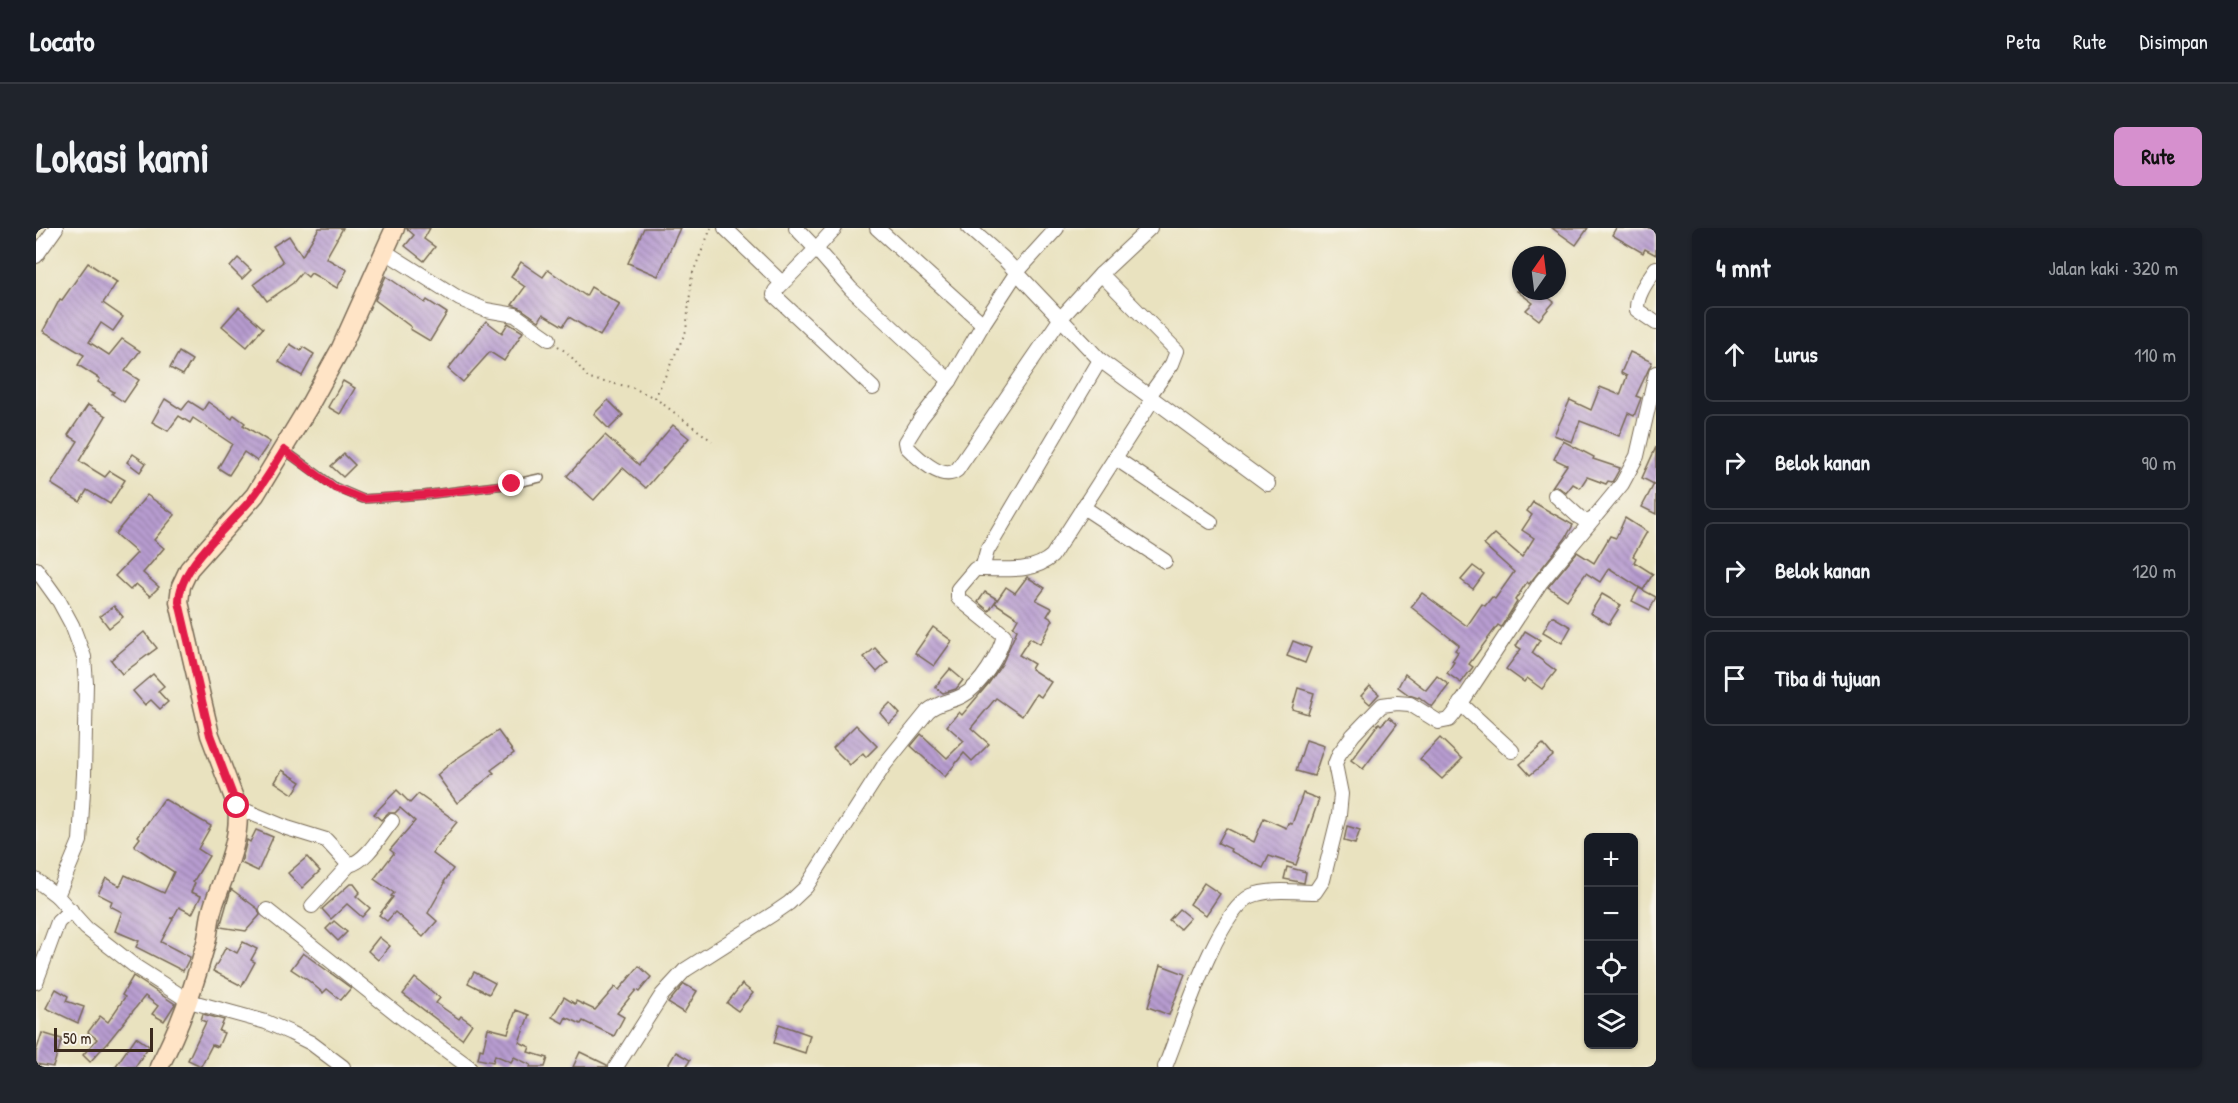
<!DOCTYPE html>
<html lang="id">
<meta charset="utf-8">
<style>
body{margin:0;font-family:"Patrick Hand",sans-serif;background:#20242c;color:#f1f3f6}
.controls{position:absolute;right:18px;bottom:18px;display:grid;overflow:hidden;border-radius:9px;box-shadow:0 2px 4px #0004}
.controls button{width:54px;height:54px;display:grid;place-items:center;padding:0;border:0;border-bottom:2px solid #363941;background:#171b24;color:#f1f3f6;font:30px sans-serif}
.compass{position:absolute;left:1476px;top:18px;width:54px;height:54px;border-radius:50%;background:#171b24;box-shadow:0 2px 4px #0004;rotate:14deg}
.scale{position:absolute;left:18px;bottom:15px;width:99px;box-sizing:border-box;padding-left:6px;border:3px solid #3b2a1e;border-top:0;font-size:16px;line-height:21px;white-space:nowrap;color:#3b2a1e;-webkit-text-stroke:4px #f7f3e8;paint-order:stroke}
.stop{position:absolute;width:18px;height:18px;margin:-14px;border:4px solid #e11d48;border-radius:50%;background:#fff}
.stop.end{background:#e11d48;border-color:#fff;box-shadow:0 2px 6px #0008}
.list{margin:0;padding:0;list-style:none}
h2{display:flex;justify-content:space-between;align-items:center;height:78px;margin:0;padding:0 24px;font-size:26px}
h2 small{font-size:20px;font-weight:400;color:#9ea1a6}
.list li{display:grid;grid-template-columns:39px 1fr auto;gap:18px;align-items:center;box-sizing:border-box;height:96px;margin:0 12px 12px;padding:0 12px;border:2px solid #363941;border-radius:9px}
.list b{display:block;font-size:22px;white-space:nowrap}
.list em{font-size:20px;font-style:normal;color:#9ea1a6}
.icon{flex:none;width:33px;height:33px;fill:none;stroke:currentColor;stroke-width:2;stroke-linecap:round;stroke-linejoin:round}
.map{position:relative;flex:none;width:1620px;height:839px;overflow:hidden;border-radius:9px}
header{display:flex;align-items:center;gap:36px;box-sizing:border-box;height:84px;padding:0 30px;background:#171b24;border-bottom:2px solid #363941}
header strong{font-size:28px}
nav{display:flex;gap:33px;margin-inline-start:auto;font-size:21px}
.intro{display:flex;align-items:center;justify-content:space-between;box-sizing:border-box;height:144px;padding:0 36px}
h1{margin:0;font-size:42px}
.button{padding:15px 27px;border-radius:9px;background:#d690ce;color:#111;font-size:21px;font-weight:700}
main{display:flex;gap:36px;padding:0 36px}
aside{flex:1;background:#171b24;border-radius:9px;box-shadow:0 2px 4px #0004}
.map>svg:first-child{display:block}
</style>
<header>
<strong>Locato</strong>
<nav><a>Peta</a><a>Rute</a><a>Disimpan</a></nav>
</header>
<div class="intro"><h1>Lokasi kami</h1><a class="button">Rute</a></div>
<main>
<div class="map">
<svg width="1620" height="839" viewBox="0 0 1620 839">
<defs>
<pattern id="building-back-hatch" width="6" height="6" patternUnits="userSpaceOnUse" patternTransform="scale(1.5)"><rect width="6" height="6" fill="#b79cd0"/><path d="M-1 5l2 2M0 0l6 6M5-1l2 2" fill="none" stroke="#967fa8"/></pattern>
</defs>
<rect width="100%" height="100%" fill="#f7f3e8"/>
<filter id="ink" filterUnits="userSpaceOnUse"><feTurbulence type="fractalNoise" baseFrequency=".0167" numOctaves="2"/><feDisplacementMap in="SourceGraphic" scale="12" xChannelSelector="R" yChannelSelector="G"/><feConvolveMatrix kernelMatrix="1 2 1 2 8 2 1 2 1" color-interpolation-filters="sRGB"/></filter>
<filter id="wash" filterUnits="userSpaceOnUse"><feTurbulence type="fractalNoise" baseFrequency=".008" numOctaves="4" result="noise"/><feDisplacementMap in="SourceGraphic" scale="24" xChannelSelector="R" yChannelSelector="G"/><feGaussianBlur stdDeviation="1.35" result="paint"/><feColorMatrix in="noise" values="0 0 0 0 0 0 0 0 0 0 0 0 0 0 0 0 0 1.4 0 .05"/><feComposite in="paint" operator="in"/></filter>
<g filter="url(#wash)">
<rect width="100%" height="100%" fill="#e9e2bf"/>
<g id="blocks">
<g fill="url(#building-back-hatch)">
<polygon points="283,0 307,0 290,30 311,42 301,60 275,45 272,49 266,44 257,55 231,73 218,56 247,34 237,18 253,8 266,28"/>
<polygon points="370,0 394,0 388,11 399,19 388,33 369,18 378,7"/>
<polygon points="608,0 644,0 622,48 592,35"/>
<polygon points="1516,0 1552,0 1540,17"/>
<polygon points="1580,0 1620,0 1620,27 1609,21 1607,25 1576,7"/>
<polygon points="202,30 215,42 206,51 194,39"/>
<polygon points="485,34 507,49 512,42 550,68 555,59 584,76 564,108 533,89 527,98 507,86 503,93 484,80 476,77 489,59 475,49"/>
<polygon points="52,35 81,54 67,75 87,89 77,103 65,95 53,114 73,127 86,111 104,123 89,143 103,152 88,174 76,166 78,164 62,154 64,151 42,137 48,127 7,103 24,71 26,72"/>
<polygon points="350,48 389,75 391,72 411,85 394,113 374,101 375,99 339,72"/>
<polygon points="1481,63 1504,63 1518,74 1503,92 1490,82 1497,75"/>
<polygon points="203,79 227,100 211,119 186,98"/>
<polygon points="450,93 466,105 472,95 487,104 468,133 454,124 427,154 412,141"/>
<polygon points="254,116 265,123 267,119 278,126 266,148 243,134"/>
<polygon points="143,124 156,132 147,147 134,140"/>
<polygon points="1594,124 1616,134 1600,168 1605,170 1598,188 1592,185 1583,208 1544,193 1536,214 1518,207 1534,172 1555,182 1564,159 1584,167 1591,148 1585,145"/>
<polygon points="307,153 319,160 304,186 292,179"/>
<polygon points="129,171 146,182 153,173 167,182 172,174 196,191 198,187 209,195 207,197 234,214 221,233 208,224 193,247 182,240 196,216 157,190 154,195 143,188 132,203 116,194"/>
<polygon points="572,172 587,187 573,201 558,186"/>
<polygon points="52,177 70,188 43,233 69,249 74,243 89,252 74,276 51,262 44,274 15,256 42,213 32,207"/>
<polygon points="637,197 653,210 610,260 587,240 558,272 531,248 569,207 603,237"/>
<polygon points="1527,213 1558,229 1557,231 1584,240 1578,251 1576,254 1572,253 1570,256 1551,249 1544,260 1537,256 1530,265 1521,258 1516,259 1531,237 1518,231"/>
<polygon points="1620,219 1620,286 1606,279 1618,256 1606,250"/>
<polygon points="97,226 110,235 104,244 91,234"/>
<polygon points="308,226 319,237 307,249 295,238"/>
<polygon points="111,267 139,287 118,312 128,320 107,345 123,359 114,368 100,356 94,362 79,348 101,325 79,306"/>
<polygon points="1497,274 1537,297 1529,311 1493,356 1491,354 1479,372 1481,374 1465,399 1462,397 1433,436 1437,439 1425,455 1411,445 1418,434 1416,433 1422,424 1419,422 1423,417 1375,379 1386,365 1431,398 1446,376 1449,378 1456,369 1459,371 1478,344 1448,317 1459,306 1486,329 1498,310 1486,302 1496,287 1491,283"/>
<polygon points="1589,290 1611,304 1597,328 1600,330 1598,334 1617,346 1607,362 1573,340 1564,354 1550,345 1531,372 1512,359 1541,324 1558,335 1574,308 1580,310"/>
<polygon points="1437,338 1448,346 1437,361 1425,352"/>
<polygon points="991,349 1009,360 1000,372 1016,380 1011,388 1017,392 1004,416 994,410 983,427 998,436 995,441 1015,454 1005,469 1000,466 986,488 960,470 935,500 953,516 936,533 928,525 909,549 875,518 885,506 911,530 928,513 911,498 923,484 926,487 953,455 966,436 981,402 977,399 982,390 959,375 970,359 979,365"/>
<polygon points="1603,360 1620,369 1614,382 1596,373"/>
<polygon points="949,364 961,371 953,383 942,374"/>
<polygon points="1566,366 1585,377 1573,396 1554,385"/>
<polygon points="78,378 87,389 73,400 64,388"/>
<polygon points="1516,388 1535,399 1526,415 1507,404"/>
<polygon points="897,399 916,413 898,438 879,425"/>
<polygon points="1489,403 1504,412 1496,425 1520,443 1506,461 1491,450 1488,454 1470,441 1485,421 1480,418"/>
<polygon points="108,404 121,420 86,446 75,432"/>
<polygon points="1257,413 1275,420 1269,435 1251,428"/>
<polygon points="839,420 852,434 841,444 828,429"/>
<polygon points="914,441 927,452 920,461 907,465 899,459"/>
<polygon points="117,446 128,458 122,463 132,474 124,481 115,472 109,477 97,463"/>
<polygon points="1369,446 1390,462 1401,448 1413,457 1396,479 1383,469 1382,470 1373,467 1362,459"/>
<polygon points="1334,458 1343,466 1334,476 1325,468"/>
<polygon points="1262,460 1278,465 1272,486 1256,481"/>
<polygon points="854,475 864,486 853,496 844,485"/>
<polygon points="1353,489 1361,496 1327,541 1315,532 1343,495 1345,497"/>
<polygon points="820,497 841,518 830,529 827,525 814,537 797,520"/>
<polygon points="462,503 478,525 455,542 458,545 421,575 401,547 417,533"/>
<polygon points="1404,510 1426,531 1406,551 1384,531"/>
<polygon points="1270,512 1288,518 1278,548 1260,543"/>
<polygon points="1507,516 1517,528 1494,547 1484,536"/>
<polygon points="246,542 265,554 257,566 239,554"/>
<polygon points="361,562 374,575 382,566 421,594 396,625 417,641 408,654 409,655 392,685 401,693 387,709 359,684 351,693 343,687 357,669 355,668 358,665 338,651 358,625 354,622 379,593 364,580 359,585 352,585 345,592 338,586"/>
<polygon points="1267,565 1283,571 1260,637 1233,628 1227,640 1194,623 1195,621 1182,615 1190,600 1218,614 1228,590 1250,600 1252,595 1256,596"/>
<polygon points="128,571 175,598 162,621 173,628 157,654 159,655 155,664 165,668 156,686 143,679 137,690 134,690 137,691 125,714 154,729 147,743 100,719 103,713 79,703 86,684 74,678 76,673 62,666 70,650 84,658 89,647 128,665 138,644 98,618 104,610 102,608"/>
<polygon points="1311,598 1324,602 1319,616 1308,613"/>
<polygon points="220,602 237,609 222,643 205,635 211,612 214,614"/>
<polygon points="271,629 284,643 266,660 252,645"/>
<polygon points="1251,639 1270,644 1268,655 1248,651"/>
<polygon points="1168,655 1184,666 1170,687 1154,676"/>
<polygon points="314,656 318,656 324,664 320,668 334,680 326,689 311,676 295,691 286,681"/>
<polygon points="195,661 222,681 224,687 210,703 184,699"/>
<polygon points="1143,681 1154,690 1144,701 1133,692"/>
<polygon points="298,693 311,704 302,713 290,701"/>
<polygon points="343,709 354,718 342,732 332,723"/>
<polygon points="207,714 221,721 215,732 219,734 206,758 177,743 190,719 201,725"/>
<polygon points="267,725 315,760 305,772 291,761 287,765 273,753 255,741"/>
<polygon points="1125,737 1149,746 1133,787 1112,779"/>
<polygon points="603,738 615,749 603,764 600,762 581,785 588,789 578,808 547,793 545,796 530,789 527,795 516,789 528,769 539,776 540,773 559,782 579,759 583,762"/>
<polygon points="438,744 459,755 453,766 432,755"/>
<polygon points="97,748 139,776 128,793 116,786 122,778 109,768 72,814 54,834 47,827 61,811 52,804 64,788 72,794 89,769 86,767"/>
<polygon points="379,750 404,770 400,775 423,791 425,788 436,796 426,811 367,766"/>
<polygon points="648,756 661,763 648,785 632,775"/>
<polygon points="706,756 717,765 702,783 691,775"/>
<polygon points="20,761 32,768 30,773 48,779 42,795 10,780"/>
<polygon points="480,782 493,787 483,814 494,819 492,824 512,830 509,839 494,839 495,837 478,829 475,834 459,827 457,834 442,831 444,821 447,822 452,800 472,805"/>
<polygon points="167,786 188,792 183,803 188,805 182,819 176,817 165,838 152,832 170,794 165,792"/>
<polygon points="743,796 774,807 769,825 738,815"/>
<polygon points="6,805 26,811 17,839 0,836 0,824"/>
<polygon points="100,809 113,818 99,839 79,839"/>
<polygon points="544,824 571,837 571,839 537,839"/>
<polygon points="640,824 654,832 650,839 631,839"/>
</g>
</g>
</g>
<g filter="url(#ink)">
<use href="#blocks" fill-opacity="0" stroke="#786a56" stroke-width="1.5"/>
<g fill="none" stroke-linecap="round" stroke-linejoin="round">
<defs>
<polyline id="lane" points="248,222 299,259 327,271 388,267 476,256 504,250"/>
<g id="street">
<polyline points="689,0 746,55"/>
<polyline points="760,0 780,21 799,0"/>
<polyline points="841,0 947,96"/>
<polyline points="933,0 967,30 1064,132 1232,256"/>
<path d="M1021,0L981,44L947,96L914,153L885,190L870,214L871,219C882,230 906,254 921,242L1025,90L1065,46L1114,0"/>
<polyline points="348,23 424,71 450,82 479,87 513,111"/>
<polyline points="0,28 20,0"/>
<path d="M1620,40C1612,52 1600,67 1601,82L1620,95"/>
<polyline points="1065,46 1141,123 1136,136 1113,168"/>
<polyline points="837,160 738,67 739,63 780,21 815,61 914,153"/>
<polyline points="1079,230 1175,294"/>
<polyline points="1519,267 1543,289 1553,295"/>
<polyline points="1047,279 1129,333"/>
<polyline points="0,341 23,373 36,397 48,429 50,455 48,546 44,613 21,668"/>
<path d="M946,341C970,341 997,345 1016,328L1117,171"/>
<polyline points="1424,475 1476,523"/>
<path d="M202,584L203,582L210,583L251,600L290,612L313,637C331,633 345,606 356,593"/>
<polyline points="0,652 21,668 50,700 68,714 100,739 153,773 230,794 255,805 275,815 307,839"/>
<polyline points="276,678 313,637"/>
<polyline points="231,682 365,789 433,839"/>
<polyline points="0,754 22,694 35,682"/>
<path d="M580,839L626,767L649,742L737,686L753,675L770,659L849,536L892,483C902,474 914,474 926,468C944,459 964,426 968,407L922,370V361L939,341H946L951,323L1064,132"/>
<path d="M1129,839C1145,800 1180,686 1215,668C1233,660 1260,664 1279,664L1287,652L1303,587L1305,566L1299,536L1303,526L1317,507L1346,477L1361,475L1374,476L1403,494L1413,492L1418,486L1505,354L1586,256L1601,228L1620,145"/>
</g>
<path id="secondary" d="M123,839C144,799 158,759 170,715C173,704 173,691 177,679C187,648 206,612 201,578L174,507L143,374L145,358L153,341L219,267L273,178L305,120L359,0"/>
</defs>
<use href="#lane" stroke="#786a56" stroke-width="10"/>
<use href="#street" stroke="#786a56" stroke-width="16"/>
<use href="#secondary" stroke="#786a56" stroke-width="21"/>
<g stroke="#786a56" stroke-width="2" stroke-dasharray="1.5 4.5" stroke-linecap="butt">
<polyline points="522,118 534,127 553,151 595,159 619,170 676,213"/>
<polyline points="619,170 650,103 656,47 675,0"/>
</g>
<use href="#lane" stroke="#fff" stroke-width="7"/>
<use href="#street" stroke="#fff" stroke-width="14"/>
<use href="#secondary" stroke="#ffe4c6" stroke-width="18"/>
</g>
</g>
<g fill="none" stroke-linecap="round" stroke-linejoin="round" filter="url(#ink)">
<path stroke="#e11d48" stroke-width="8" d="M201,578L174,507L143,374C143,337 194,298 217,269C228,255 238,238 248,222L299,260L327,271L388,267L476,256"/>
</g>
</svg>
<div class="controls">
<button>+</button>
<button>−</button>
<button><svg class="icon" aria-label="locate" viewBox="0 0 24 24"><circle cx="12" cy="12" r="6"/><path d="M12 2v4M12 18v4M2 12h4M18 12h4"/></svg></button>
<button><svg class="icon" aria-label="layers" viewBox="0 0 24 24"><path d="M12 4l9 5-9 5-9-5zM3 14l9 5 9-5"/></svg></button>
</div>
<svg class="compass" viewBox="-18 -18 36 36"><path d="M0-13l5 13h-10z" fill="#e53935"/><path d="M0 13l5-13h-10z" fill="#9ea1a6"/></svg>
<div class="scale">50 m</div>
<div class="stop" style="left:201px;top:578px"></div>
<div class="stop end" style="left:476px;top:256px"></div>
</div>
<aside>
<h2>4 mnt<small>Jalan kaki · 320 m</small></h2>
<ul class="list">
<li><svg class="icon" aria-label="ahead" viewBox="0 0 24 24"><path d="M12 20V5M6 11l6-6 6 6"/></svg><div><b>Lurus</b></div><em>110 m</em></li>
<li><svg class="icon" aria-label="right" viewBox="0 0 24 24"><path d="M7 20v-9h11M14 6l5 5-5 5"/></svg><div><b>Belok kanan</b></div><em>90 m</em></li>
<li><svg class="icon" aria-label="right" viewBox="0 0 24 24"><path d="M7 20v-9h11M14 6l5 5-5 5"/></svg><div><b>Belok kanan</b></div><em>120 m</em></li>
<li><svg class="icon" aria-label="arrive" viewBox="0 0 24 24"><path d="M6 21V4h12l-3 4 3 4H6"/></svg><div><b>Tiba di tujuan</b></div></li>
</ul>
</aside>
</main>
